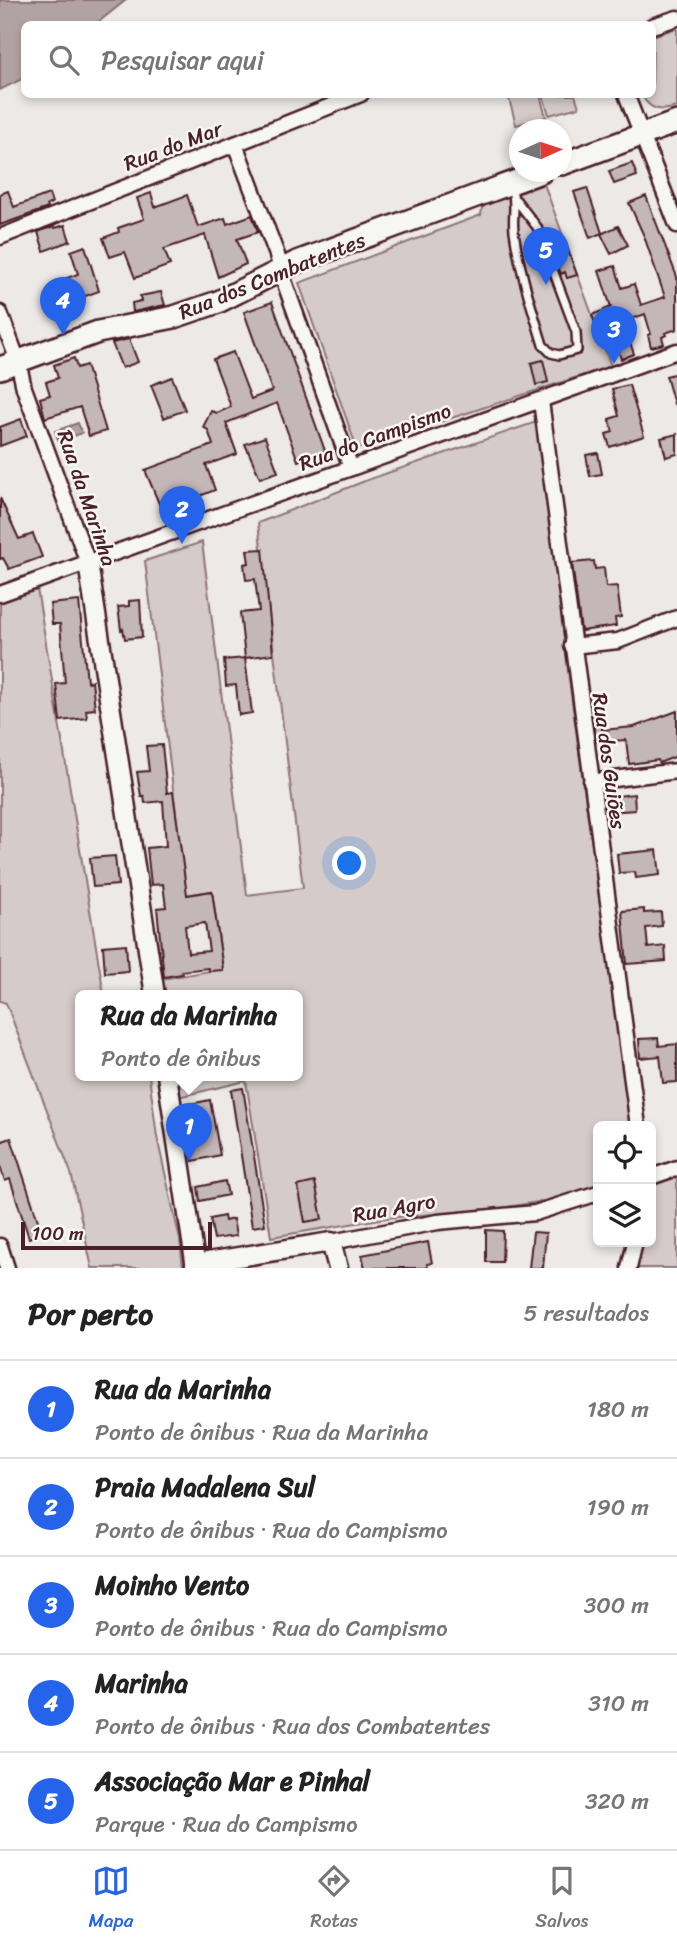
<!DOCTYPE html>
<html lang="pt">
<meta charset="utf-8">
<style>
body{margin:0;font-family:Sriracha,sans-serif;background:#f6f6f6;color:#222}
.controls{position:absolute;right:21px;bottom:21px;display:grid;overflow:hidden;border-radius:10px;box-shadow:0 4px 10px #0003}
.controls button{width:63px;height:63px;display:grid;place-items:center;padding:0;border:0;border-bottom:2px solid #e0e0e0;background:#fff;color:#222;font:35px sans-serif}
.compass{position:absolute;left:509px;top:119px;width:63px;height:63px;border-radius:50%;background:#fff;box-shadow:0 4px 10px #0003;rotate:87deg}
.scale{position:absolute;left:21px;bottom:18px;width:191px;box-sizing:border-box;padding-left:7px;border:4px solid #4a1f2b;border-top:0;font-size:19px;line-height:24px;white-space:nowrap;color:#4a1f2b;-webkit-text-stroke:5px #f6f6f2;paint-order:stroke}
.you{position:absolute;left:350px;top:864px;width:24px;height:24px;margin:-18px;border:5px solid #fff;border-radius:50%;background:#1a73e8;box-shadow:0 0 0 10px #1a73e833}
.badge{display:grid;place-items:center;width:46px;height:46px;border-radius:50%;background:#2563eb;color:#fff;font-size:23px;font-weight:700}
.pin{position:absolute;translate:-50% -58px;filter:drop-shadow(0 2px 4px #0008)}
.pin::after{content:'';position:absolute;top:37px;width:24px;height:21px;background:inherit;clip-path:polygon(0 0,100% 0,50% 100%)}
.popup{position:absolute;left:75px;top:990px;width:228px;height:91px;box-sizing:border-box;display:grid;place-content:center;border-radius:10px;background:#fff;filter:drop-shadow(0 2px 5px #0005);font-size:23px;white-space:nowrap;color:#767676}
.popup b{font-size:26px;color:#222}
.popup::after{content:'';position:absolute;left:50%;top:100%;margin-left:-14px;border:14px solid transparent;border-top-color:#fff}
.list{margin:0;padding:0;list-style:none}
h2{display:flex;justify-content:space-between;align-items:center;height:91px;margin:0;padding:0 28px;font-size:30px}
h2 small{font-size:23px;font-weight:400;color:#767676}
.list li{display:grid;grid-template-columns:46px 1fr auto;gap:21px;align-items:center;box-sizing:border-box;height:98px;padding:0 28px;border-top:2px solid #e0e0e0}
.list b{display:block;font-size:26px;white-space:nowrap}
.list p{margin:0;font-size:23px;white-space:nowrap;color:#767676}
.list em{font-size:23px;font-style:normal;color:#767676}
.icon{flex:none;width:38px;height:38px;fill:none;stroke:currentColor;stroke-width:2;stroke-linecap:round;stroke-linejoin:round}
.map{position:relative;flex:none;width:677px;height:1268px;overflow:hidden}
.search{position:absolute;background:#fff;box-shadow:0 4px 10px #0003;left:21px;right:21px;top:21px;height:77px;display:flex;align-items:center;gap:18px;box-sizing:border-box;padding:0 24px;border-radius:10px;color:#767676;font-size:26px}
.sheet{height:581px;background:#fff}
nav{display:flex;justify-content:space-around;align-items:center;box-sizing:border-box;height:98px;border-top:2px solid #e0e0e0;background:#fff;font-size:19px;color:#767676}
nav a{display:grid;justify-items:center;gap:4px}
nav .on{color:#2563eb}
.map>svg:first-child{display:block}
</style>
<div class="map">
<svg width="677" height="1268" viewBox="0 0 677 1268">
<rect width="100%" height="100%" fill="#ece9e6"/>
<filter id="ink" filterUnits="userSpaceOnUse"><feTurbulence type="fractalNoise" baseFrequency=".0143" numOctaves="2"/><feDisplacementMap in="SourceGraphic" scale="14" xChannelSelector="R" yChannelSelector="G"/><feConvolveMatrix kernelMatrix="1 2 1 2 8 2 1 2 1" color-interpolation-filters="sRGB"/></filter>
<g filter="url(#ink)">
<g fill="#d4cbca" stroke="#8f757a" stroke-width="2">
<path d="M677,28V107C662,112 649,110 642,95L652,94L653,36Z"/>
<polygon points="508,95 540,95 546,117 516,125"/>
<polygon points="543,95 575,95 579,107 549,115"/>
<polygon points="544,184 611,366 357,449 299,283 481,215 482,208 486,205"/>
<polygon points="539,421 570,687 631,1126 598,1126 598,1186 549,1200 495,1209 387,1218 271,1237 246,1081 178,1097 175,1075 298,1075 298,995 163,995 161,979 223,969 212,891 186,895 145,561 202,542 247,895 303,888 258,523 370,479"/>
<polygon points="37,589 104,995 80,995 80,1075 149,1075 157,1137 180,1240 183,1268 92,1268 71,1173 6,1003 0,1001 0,601"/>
<polygon points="677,1167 677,1268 629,1268 632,1242 651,1242 651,1175"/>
</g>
<g fill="#b1a2a3" stroke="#886e73" stroke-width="2">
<polygon points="0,0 126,0 96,24 24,24 24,78 0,90"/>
<polygon points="78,423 82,433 59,442 55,431"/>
</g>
<g fill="#c4b7b7" stroke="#4a1f2b" stroke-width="2" fill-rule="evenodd">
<polygon points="632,163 637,176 614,184 609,171"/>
<polygon points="587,188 602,233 590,238 574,192"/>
<polygon points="8,191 14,207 49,194 52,203 47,205 48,208 0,225 0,194"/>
<polygon points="151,193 155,207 187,195 198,227 225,218 227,224 252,215 258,232 237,239 246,264 218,277 205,235 164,249 170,265 135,278 125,252 110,257 103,238 119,232 118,228 144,219 137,198"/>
<polygon points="646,196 677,277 677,329 665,333 666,335 662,337 664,344 651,347 648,335 651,334 645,314 623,322 634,354 621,359 614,338 608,341 604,329 598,331 592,315 611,307 599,271 615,266 622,288 634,284 641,305 665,297 644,236 629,203"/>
<polygon points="65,225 70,241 44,251 38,232 54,226 55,228"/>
<polygon points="618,226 628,245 611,254 601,234"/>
<polygon points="566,245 577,275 567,278 565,272 561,274 552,250"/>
<polygon points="85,246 99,291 64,304 56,282 78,274 71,251"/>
<polygon points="161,292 165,305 133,312 132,303 141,301 140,296"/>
<polygon points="272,302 325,451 298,461 277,403 226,423 237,454 206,465 215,490 162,511 145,470 213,445 208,430 203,427 211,411 217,413 231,407 213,359 233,352 251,399 272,391 244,312"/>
<polygon points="129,339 138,362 122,368 112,343"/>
<polygon points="74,358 77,368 86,365 106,431 89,436 80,407 45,418 40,398 50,395 46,382 58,378 54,365"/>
<polygon points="543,360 548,382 536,385 531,363"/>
<polygon points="677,373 677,404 674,404 666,376"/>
<polygon points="172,377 185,410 164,418 151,385"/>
<polygon points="629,385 644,436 610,447 606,434 613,432 609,419 619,416 612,389"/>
<polygon points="21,419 27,436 0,446 0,427"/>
<polygon points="677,434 677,454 666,457 661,438"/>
<polygon points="265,437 278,472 260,478 245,444"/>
<polygon points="598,453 602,474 590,476 586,455"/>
<polygon points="0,498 19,539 33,534 42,557 9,569 3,558 0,559"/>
<polygon points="263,549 273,654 245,658 240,613 259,611 255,579 246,580 244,564 249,563 247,550"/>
<polygon points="594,561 595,569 604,568 606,587 617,586 621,617 615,618 616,626 581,631 572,563"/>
<polygon points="140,600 142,637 125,639 123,629 121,630 118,607 129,606 129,601"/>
<polygon points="79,601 87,682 92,681 95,709 86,710 87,718 60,721 56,684 65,683 60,624 52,624 50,604"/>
<polygon points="245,658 252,713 239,715 236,685 226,686 224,660"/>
<polygon points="677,711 677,756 659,763 658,760 629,764 626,740 596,742 594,722 602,721 602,730 634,727"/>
<path d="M162,745L167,793L173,792L187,895L212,891L223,970L209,971L208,968L181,971L182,974L164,977L157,908L166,907L163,884L151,885L147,848L166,846L163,801L145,803L144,796H141L137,772L149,771L146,746ZM205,923L209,951L188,953L185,926Z"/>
<polygon points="634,794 635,810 609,812 608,797"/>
<polygon points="657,850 660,875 636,878 635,872 619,873 617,854"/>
<polygon points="115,856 118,885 93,887 90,858"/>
<polygon points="644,909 644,913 661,912 662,926 646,928 648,948 665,946 666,961 627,964 622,911"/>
<polygon points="126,944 128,971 105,973 103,946"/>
<polygon points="658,1038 659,1046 677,1044 677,1082 663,1083 660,1056 640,1058 639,1039"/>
<polygon points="243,1088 265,1225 252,1227 231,1090"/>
<polygon points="210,1100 220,1155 193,1161 188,1135 191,1134 185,1105"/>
<polygon points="11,1138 42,1233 29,1238 10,1179 5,1181 0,1166 0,1142"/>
<polygon points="225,1181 228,1195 200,1201 198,1187"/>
<polygon points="315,1182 322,1219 305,1222 298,1186"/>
<polygon points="224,1216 225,1221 233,1219 236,1236 214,1239 210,1219"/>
<polygon points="486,1230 503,1231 502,1262 486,1262"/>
<polygon points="533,1232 546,1233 543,1268 529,1268"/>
<polygon points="428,1242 432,1263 427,1264 428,1268 365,1268 362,1255"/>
</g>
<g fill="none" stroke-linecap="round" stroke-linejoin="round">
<defs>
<path id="service" d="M511,187C517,203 512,215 514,231C519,269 532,308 543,345L551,353L559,355L577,350L576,332L537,227L516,200"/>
<g id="minor">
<polyline points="652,26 677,18"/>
<polyline points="626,94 677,225"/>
<polyline points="235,144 277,255 284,281 351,468"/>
<polyline points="0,237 361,94"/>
<polyline points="0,313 18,361 24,388 88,563"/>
<polyline points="541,401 638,1126"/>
<polyline points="0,594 677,351"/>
<polyline points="572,646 618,641 677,618"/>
<polyline points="591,782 677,771"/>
<polyline points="651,1177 677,1168"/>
<polyline points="331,1242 438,1222 535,1213 598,1193"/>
<polyline points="0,1246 7,1268"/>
<polyline points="629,1268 635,1242"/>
</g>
<g id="tertiary">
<polyline points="88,563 155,995"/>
<polyline points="167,1075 196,1268"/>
<polyline points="195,1264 331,1242 338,1268"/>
</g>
<g id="secondary">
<polyline points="562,164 677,122"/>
<polyline points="0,368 98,332 174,317 218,302 297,262 541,172"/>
</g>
</defs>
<use href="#service" stroke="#4a1f2b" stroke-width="12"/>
<use href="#minor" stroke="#4a1f2b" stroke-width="19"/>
<use href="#tertiary" stroke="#4a1f2b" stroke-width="23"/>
<use href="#secondary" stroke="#4a1f2b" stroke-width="26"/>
<use href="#service" stroke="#f6f6f2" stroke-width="7"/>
<use href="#minor" stroke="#f6f6f2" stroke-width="14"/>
<use href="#tertiary" stroke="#f6f6f2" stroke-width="18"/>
<use href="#secondary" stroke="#f6f6f2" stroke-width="21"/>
</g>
</g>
<g text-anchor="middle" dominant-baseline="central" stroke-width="5" stroke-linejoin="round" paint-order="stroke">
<g font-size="21" fill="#4a1f2b" stroke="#f6f6f2">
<text transform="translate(173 146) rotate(-21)">Rua do Mar</text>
<text transform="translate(272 276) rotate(-22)">Rua dos Combatentes</text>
<text transform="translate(375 437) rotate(-20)">Rua do Campismo</text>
<text transform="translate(87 498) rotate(71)">Rua da Marinha</text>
<text transform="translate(609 761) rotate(82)">Rua dos Guiões</text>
<text transform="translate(394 1208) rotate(-10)">Rua Agro</text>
</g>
</g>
</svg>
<div class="controls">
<button><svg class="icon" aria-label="locate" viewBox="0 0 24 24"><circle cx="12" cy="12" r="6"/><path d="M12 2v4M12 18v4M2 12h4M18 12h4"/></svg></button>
<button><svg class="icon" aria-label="layers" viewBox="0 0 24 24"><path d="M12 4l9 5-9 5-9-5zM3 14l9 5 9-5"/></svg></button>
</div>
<svg class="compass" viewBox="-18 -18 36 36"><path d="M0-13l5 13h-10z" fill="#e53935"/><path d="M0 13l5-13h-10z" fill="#767676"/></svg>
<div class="scale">100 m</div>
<div class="you"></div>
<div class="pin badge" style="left:189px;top:1161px">1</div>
<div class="popup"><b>Rua da Marinha</b>Ponto de ônibus</div>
<div class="pin badge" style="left:182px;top:544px">2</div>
<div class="pin badge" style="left:614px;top:364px">3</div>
<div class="pin badge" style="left:63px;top:335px">4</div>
<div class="pin badge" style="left:546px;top:285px">5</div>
<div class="search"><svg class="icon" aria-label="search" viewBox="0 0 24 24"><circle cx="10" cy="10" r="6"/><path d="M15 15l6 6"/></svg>Pesquisar aqui</div>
</div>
<section class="sheet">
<h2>Por perto<small>5 resultados</small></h2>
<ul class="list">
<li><span class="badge">1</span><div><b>Rua da Marinha</b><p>Ponto de ônibus · Rua da Marinha</p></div><em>180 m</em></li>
<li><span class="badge">2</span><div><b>Praia Madalena Sul</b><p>Ponto de ônibus · Rua do Campismo</p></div><em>190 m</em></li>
<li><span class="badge">3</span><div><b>Moinho Vento</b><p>Ponto de ônibus · Rua do Campismo</p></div><em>300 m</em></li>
<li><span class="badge">4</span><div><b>Marinha</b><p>Ponto de ônibus · Rua dos Combatentes</p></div><em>310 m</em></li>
<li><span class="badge">5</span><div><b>Associação Mar e Pinhal</b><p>Parque · Rua do Campismo</p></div><em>320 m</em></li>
</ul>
</section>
<nav>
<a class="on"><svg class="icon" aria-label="map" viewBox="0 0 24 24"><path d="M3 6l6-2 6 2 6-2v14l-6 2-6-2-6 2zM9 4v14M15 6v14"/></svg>Mapa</a>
<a><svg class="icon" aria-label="directions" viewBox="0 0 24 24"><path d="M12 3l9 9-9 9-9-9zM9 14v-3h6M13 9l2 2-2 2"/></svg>Rotas</a>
<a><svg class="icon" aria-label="saved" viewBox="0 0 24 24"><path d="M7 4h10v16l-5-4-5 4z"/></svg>Salvos</a>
</nav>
